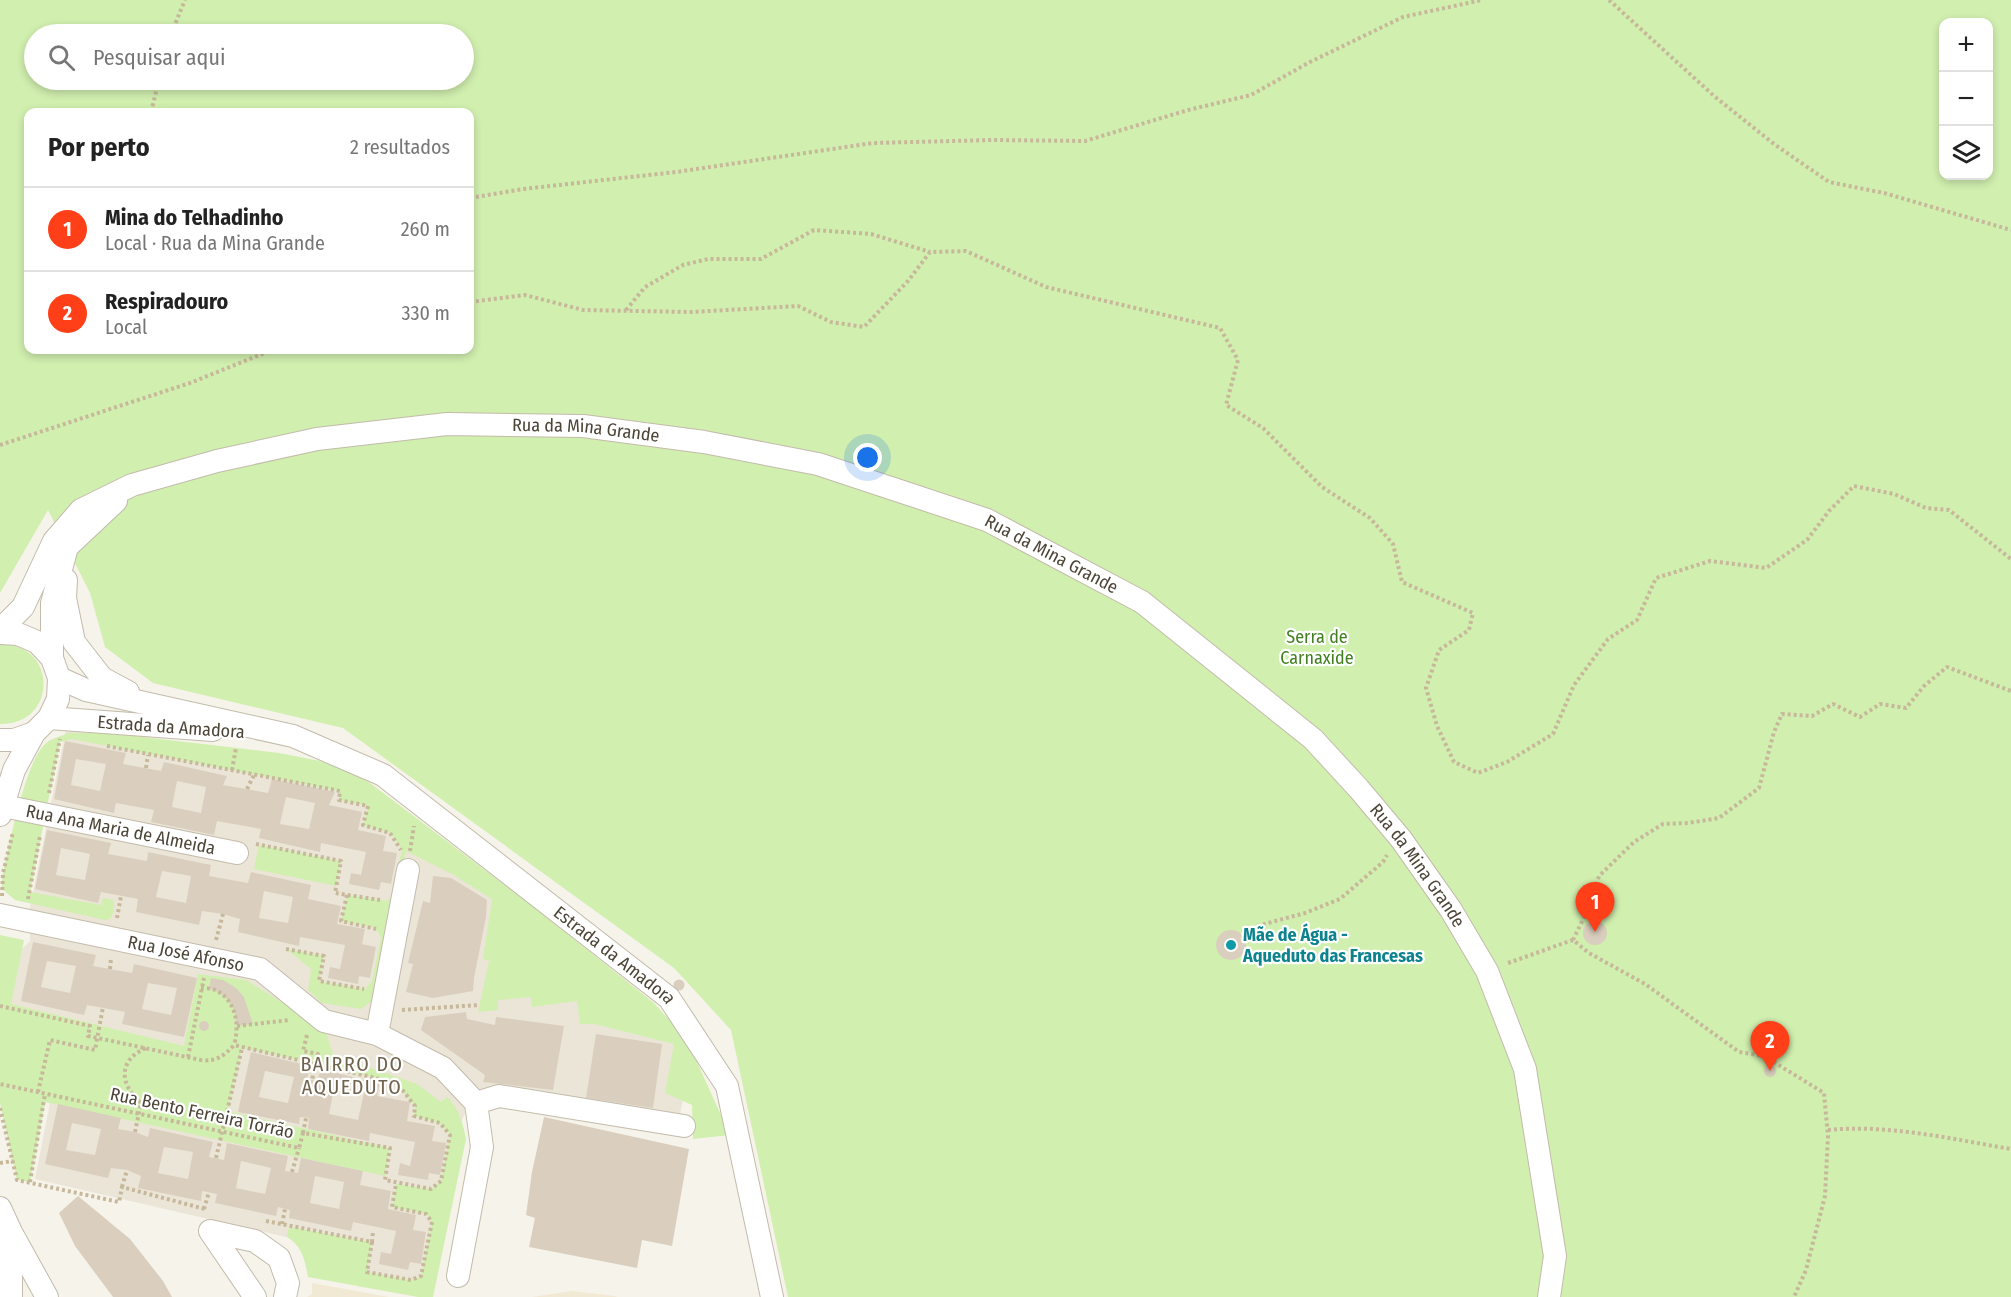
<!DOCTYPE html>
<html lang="pt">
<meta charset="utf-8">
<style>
body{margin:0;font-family:"Fira Sans Condensed",sans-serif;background:#f2f2f2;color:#222}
.controls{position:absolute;right:18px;top:18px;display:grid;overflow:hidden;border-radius:12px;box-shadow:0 3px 9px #0003}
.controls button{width:54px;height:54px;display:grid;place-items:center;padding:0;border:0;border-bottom:2px solid #e0e0e0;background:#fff;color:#222;font:30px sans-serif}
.you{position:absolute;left:868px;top:458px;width:21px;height:21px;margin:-15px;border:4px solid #fff;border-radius:50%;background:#1a73e8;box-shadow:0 0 0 9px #1a73e833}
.badge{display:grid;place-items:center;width:39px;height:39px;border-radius:50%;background:#ff3f18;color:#fff;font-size:20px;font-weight:700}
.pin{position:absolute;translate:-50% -50px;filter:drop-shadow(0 2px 3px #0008)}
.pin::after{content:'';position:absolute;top:32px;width:21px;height:18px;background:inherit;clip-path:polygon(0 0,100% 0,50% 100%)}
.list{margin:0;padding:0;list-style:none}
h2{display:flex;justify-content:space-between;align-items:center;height:78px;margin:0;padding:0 24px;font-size:26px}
h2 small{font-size:20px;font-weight:400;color:#767676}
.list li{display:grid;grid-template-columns:39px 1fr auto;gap:18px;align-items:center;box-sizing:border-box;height:84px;padding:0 24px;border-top:2px solid #e0e0e0}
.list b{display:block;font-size:22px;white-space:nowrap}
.list p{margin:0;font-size:20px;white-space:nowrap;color:#767676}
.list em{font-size:20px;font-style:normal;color:#767676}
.icon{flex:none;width:33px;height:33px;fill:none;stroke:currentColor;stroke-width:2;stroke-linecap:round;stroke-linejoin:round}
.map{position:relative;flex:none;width:2011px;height:1297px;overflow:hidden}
.search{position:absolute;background:#fff;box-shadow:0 3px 9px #0003;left:24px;top:24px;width:450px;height:66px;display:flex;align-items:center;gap:15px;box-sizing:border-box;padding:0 21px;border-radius:33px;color:#767676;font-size:22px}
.panel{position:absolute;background:#fff;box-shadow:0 3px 9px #0003;left:24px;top:108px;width:450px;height:246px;border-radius:12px}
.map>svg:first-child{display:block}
</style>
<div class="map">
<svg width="2011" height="1297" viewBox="0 0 2011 1297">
<rect width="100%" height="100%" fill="#f6f3ea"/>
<polygon fill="#ebe5d7" points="66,729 325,780 394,812 693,1049 676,1134 473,1097 457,1130 426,1289 359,1287 356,1253 35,1179 50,1103 32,1100 22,1021 8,1000 14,957 30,941 30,907"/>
<g fill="#f1e9d3">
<polygon points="312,1283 389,1297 307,1297 312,1294"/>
<polygon points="572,1291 615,1296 617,1297 532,1297"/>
</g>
<g fill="#d1efaf" fill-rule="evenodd">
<path d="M0,0H2011V1297H788L731,1030L674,968L343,728L153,683L105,647L90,593L48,510L0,593ZM1944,22H1988V176H1944ZM34,34H464V80H34ZM28,112H470V350H28Z"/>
<path d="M0,644C58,643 58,725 0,724Z"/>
<path d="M68,733H109L279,753L320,761L341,767L370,783L526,901L654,1003L687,1040L730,1135L693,1139L692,1105L665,1093L674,1044L594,1024H580L577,1001L532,1007L531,997L498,1000V1010L478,1012L489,961L498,963L483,959L492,899L452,874L406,851L372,1001L361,1009L322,1003L308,990L311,969L286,949L324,956L319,981L365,989L372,981L381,937L375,928L341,921L347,895L386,901L393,895L402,849L390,833L363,825L368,806L339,800V791L72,739L60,742L30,892L101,905L103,898L114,900V911L110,919L105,920L15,900L2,889V877C9,847 25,761 46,743C52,738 62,736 68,733Z"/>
<polygon points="259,845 341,861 336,886 254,869"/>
<path d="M0,935L24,940L11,1004L184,1046L198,974L246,980L325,1029L333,1055L417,1084L441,1102L447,1097C459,1108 463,1123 466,1139L433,1297H418L308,1277C305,1260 302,1246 287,1237L289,1227L372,1242L367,1272L411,1280L421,1276L432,1222L426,1214L392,1207L396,1184L431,1189L441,1181L450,1135L439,1123L414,1116L415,1106L396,1083L316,1063L242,1048L228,1111L390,1148L385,1176L45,1102L30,1182L17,1180L0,1103Z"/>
</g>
<g fill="#dacfbe" fill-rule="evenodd">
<path d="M65,741L126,753L123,764L161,771L164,762L227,776L223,785L268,793L272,779L335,792L329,805L362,812L358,830L386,836L383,851L397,853L391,884L381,882L379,890L349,884L351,873L361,875L366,852L321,843L320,852L259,838L261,829L217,821L214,835L151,822L154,810L116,803L114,813L54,799ZM76,759L106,764L100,791L71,785ZM177,781L206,787L201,813L172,807ZM286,797L315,803L309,829L280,824Z"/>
<path d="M47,830L111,843L108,854L147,861L148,852L211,865L209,876L248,883L251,872L311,885L308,899L341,906L337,924L365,929L362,944L376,947L370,978L359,976L358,984L328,978L330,967L340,969L345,945L300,937L299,946L238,932L240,919L223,914L202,911L199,925L136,912L138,899L101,892L98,903L35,889ZM61,848L90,854L85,880L56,875ZM162,871L191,876L186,903L156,897ZM264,891L293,897L288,923L259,918Z"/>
<polygon points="433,876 451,878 487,900 486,917 474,978 473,991 433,998 406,992 413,964 408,963 423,901 430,903"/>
<circle cx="1595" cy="933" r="12"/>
<circle cx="1231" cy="945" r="15"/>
<path d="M33,942L96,955L93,966L132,973L134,964L197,978L184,1037L122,1024L125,1012L87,1005L84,1015L21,1001ZM47,961L76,966L70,993L41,987ZM148,983L177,988L171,1015L142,1009Z"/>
<polygon points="211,978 223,980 236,988 244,997 253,1024 237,1026 234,1010 227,999 215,990 209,989"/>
<circle cx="679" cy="985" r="5.5"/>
<polygon points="466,1012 467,1019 495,1025 496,1017 564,1026 553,1090 483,1082 485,1075 421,1030 425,1017"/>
<circle cx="204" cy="1026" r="5"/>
<polygon points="596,1034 662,1044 653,1108 586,1098"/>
<path d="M251,1052L310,1066L307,1079L317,1081L321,1069L380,1084L377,1096L410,1102L407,1121L435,1126L432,1141L446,1143L440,1175L429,1173L428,1180L398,1175L400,1163L410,1166L415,1142L370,1133L369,1141L308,1129L309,1118L300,1117L299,1124L238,1112ZM265,1071L294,1077L288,1103L259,1097ZM334,1088L364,1093L358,1120L329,1114Z"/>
<circle cx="1770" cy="1071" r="6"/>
<path d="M58,1104L121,1118L118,1129L135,1132L148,1137L150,1128L213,1142L209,1157L224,1160L227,1143L288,1156L285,1171L292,1172L298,1173L301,1158L363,1171L360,1185L391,1191L388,1209L416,1215L413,1230L426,1232L421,1264L410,1262L408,1270L379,1264L381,1252L391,1254L396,1231L353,1222L351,1231L289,1218L290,1210L278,1207L276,1216L215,1203L217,1194L202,1191L201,1201L138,1188L141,1176L127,1170L111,1168L108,1178L45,1164ZM72,1123L101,1129L95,1155L66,1150ZM164,1147L193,1152L188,1179L158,1173ZM241,1161L271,1168L265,1194L236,1188ZM315,1176L344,1182L339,1209L310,1203Z"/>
<polygon points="544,1117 689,1149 672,1246 642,1240 637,1268 529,1247 535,1218 526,1215 532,1172"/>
<polygon points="78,1196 130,1239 163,1281 172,1297 113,1297 75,1246 59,1213"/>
</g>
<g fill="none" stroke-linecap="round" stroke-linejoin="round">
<defs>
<g id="minor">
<polyline points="66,580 65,598 74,642 102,678 128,692"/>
<path id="s1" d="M0,630L23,607L54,541L81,510L132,485L217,461L317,439L447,424L583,426L704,442L818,464L987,520L1142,602L1313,739L1359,789L1401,839L1451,910L1487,971L1525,1069L1555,1256L1549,1297"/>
<polyline points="0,633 18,634 37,642 52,658 59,678 58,699 49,718 34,733 14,770 0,815"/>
<polyline points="52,658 52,603 67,547 116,501"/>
<path id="s2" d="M59,678L86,690L293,736L383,775L669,998L727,1086L772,1297"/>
<polyline points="49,718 213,730"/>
<polyline points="0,740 14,740 34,733"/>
<path id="s3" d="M3,806L237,853"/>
<path id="s4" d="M0,915L260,969L324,1021L377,1034L443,1068L476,1103L482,1147L458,1276"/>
<polyline points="377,1034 408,870"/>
<polyline points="476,1103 499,1096 684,1126"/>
<polyline points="0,1208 11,1232 47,1297"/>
<polyline points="11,1234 11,1297"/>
<polyline points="255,1297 210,1231 255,1241 279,1258 288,1283 285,1297"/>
</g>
</defs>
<use href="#minor" stroke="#c3bbab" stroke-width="24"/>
<g stroke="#c7b89b" stroke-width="4" stroke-dasharray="3 3" stroke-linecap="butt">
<polyline points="1609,0 1714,96 1774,144 1829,182 1884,193 2011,230"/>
<polyline points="171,34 185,0"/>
<polyline points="151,112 159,80"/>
<polyline points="470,198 523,189 676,172 873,143 992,140 1085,141 1188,110 1251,95 1310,62 1403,17 1482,0"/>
<polyline points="470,302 525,295 583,310 692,312 798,306 831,322 864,327 908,281 930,252 966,251 1046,287 1220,328 1238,360 1226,405 1263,428 1322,487 1370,518 1393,544 1402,582 1473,613 1469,630 1439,650 1426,688 1437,726 1454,762 1478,773 1507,762 1553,734 1574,685 1608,639 1637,620 1656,578 1710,561 1766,568 1807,540 1829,511 1854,486 1894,494 1926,508 1949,510 2011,559"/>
<polyline points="626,310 645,287 683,265 708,259 761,259 814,230 871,234 930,252"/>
<polyline points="0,445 190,383 272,350"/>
<polyline points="107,746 340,791 339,800 368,806 363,825 390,833 401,850"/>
<polyline points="146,768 148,755"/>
<polyline points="232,770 236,748"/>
<polyline points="247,789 254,775"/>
<polyline points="49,793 60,739"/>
<polyline points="256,844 341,861 335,893 380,900"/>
<polyline points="410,851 414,826"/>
<polyline points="347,895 341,921 376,929"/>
<polyline points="2,896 3,873 13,832"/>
<polyline points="28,899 40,836"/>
<polyline points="117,918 121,896"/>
<polyline points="1257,926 1305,913 1340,899 1383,862 1387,855"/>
<polyline points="216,940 223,914"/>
<polyline points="1573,940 1591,903 1599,876 1634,842 1663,824 1688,823 1719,818 1759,788 1774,732 1782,714 1812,716 1833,704 1860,717 1880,704 1906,708 1924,686 1947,667 2011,691"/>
<polyline points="286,949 324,956 319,981 364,989"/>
<polyline points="1508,963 1573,940 1589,953 1645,984 1739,1052 1764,1056 1824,1093 1828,1136 1825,1196 1806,1270 1794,1297"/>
<polyline points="110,969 111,958"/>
<path d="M201,988C205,988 212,988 215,990C236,999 240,1026 234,1045"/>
<path d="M0,1006L90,1026L88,1036L201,1060C216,1062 224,1056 234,1045L397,1083L415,1106L414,1116L440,1123L450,1135L441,1181L431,1189L385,1180L390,1148L303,1133L299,1148L0,1084"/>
<polyline points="402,1010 479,1005"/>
<polyline points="237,1026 290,1020"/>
<polyline points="307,1035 303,1051 318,1054 312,1080"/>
<polyline points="188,1057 204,978"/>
<polyline points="38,1092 50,1040 95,1050 103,1007"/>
<polyline points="0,1108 17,1180 119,1202 122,1187 205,1209"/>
<path d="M1828,1130C1889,1124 1951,1139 2011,1149"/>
<path d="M135,1132L141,1103C119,1084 118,1060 146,1048"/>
<polyline points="303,1133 306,1118"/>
<polyline points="216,1158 242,1048"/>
<polyline points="0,1163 13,1161"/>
<polyline points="292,1172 299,1148"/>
<polyline points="30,1182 45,1094"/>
<polyline points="122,1187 127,1170"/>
<polyline points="204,1209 209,1192"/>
<polyline points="266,1221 372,1242 373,1231"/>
<polyline points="282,1224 285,1209"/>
<polyline points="372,1242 367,1272 411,1280 421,1276 432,1222 426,1214 392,1207 396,1184"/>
</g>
<use href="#minor" stroke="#fff" stroke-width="22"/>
</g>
<circle fill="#0f9aa8" stroke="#fff" stroke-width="2" cx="1231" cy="945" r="6"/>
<g text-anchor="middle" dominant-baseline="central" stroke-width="4.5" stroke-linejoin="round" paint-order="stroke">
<g font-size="18" fill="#4c4437" stroke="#fff">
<text stroke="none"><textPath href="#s1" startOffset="664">Rua da Mina Grande</textPath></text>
<text stroke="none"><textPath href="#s1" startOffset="1150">Rua da Mina Grande</textPath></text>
<text transform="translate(171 727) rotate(4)">Estrada da Amadora</text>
<text stroke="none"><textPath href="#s3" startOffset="120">Rua Ana Maria de Almeida</textPath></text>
<text stroke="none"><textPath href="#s1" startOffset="1636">Rua da Mina Grande</textPath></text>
<text stroke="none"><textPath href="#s4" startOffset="190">Rua José Afonso</textPath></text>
<text stroke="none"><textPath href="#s2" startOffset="633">Estrada da Amadora</textPath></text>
<text transform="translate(202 1113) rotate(12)">Rua Bento Ferreira Torrão</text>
</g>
<g font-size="18" fill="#438021" stroke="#fff">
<text x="1317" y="637">Serra de<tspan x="1317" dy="21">Carnaxide</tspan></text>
</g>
<g font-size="18" font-weight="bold" fill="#0d838f" stroke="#fff" text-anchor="start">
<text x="1243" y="935">Mãe de Água -<tspan x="1243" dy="21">Aqueduto das Francesas</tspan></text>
</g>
<g font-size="20" letter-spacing="1.5" fill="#70624d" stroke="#fff">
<text x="352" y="1064">BAIRRO DO<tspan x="352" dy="23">AQUEDUTO</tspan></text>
</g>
</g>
</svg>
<div class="controls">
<button>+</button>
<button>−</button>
<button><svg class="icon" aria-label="layers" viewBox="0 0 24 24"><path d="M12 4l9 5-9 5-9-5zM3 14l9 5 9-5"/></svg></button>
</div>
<div class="you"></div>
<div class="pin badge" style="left:1595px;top:932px">1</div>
<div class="pin badge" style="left:1770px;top:1071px">2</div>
<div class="search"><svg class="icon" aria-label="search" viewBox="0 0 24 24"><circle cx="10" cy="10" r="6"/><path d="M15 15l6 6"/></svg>Pesquisar aqui</div>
<section class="panel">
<h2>Por perto<small>2 resultados</small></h2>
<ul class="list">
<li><span class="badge">1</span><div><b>Mina do Telhadinho</b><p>Local · Rua da Mina Grande</p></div><em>260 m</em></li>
<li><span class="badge">2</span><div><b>Respiradouro</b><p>Local</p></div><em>330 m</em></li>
</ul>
</section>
</div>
